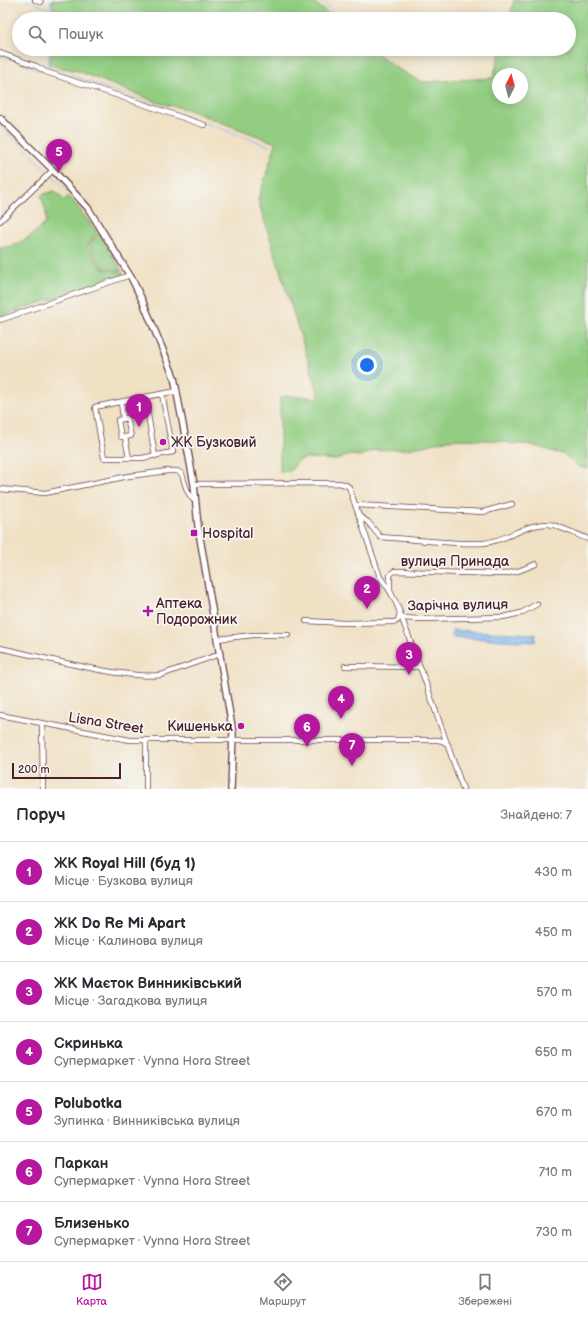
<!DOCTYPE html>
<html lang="uk">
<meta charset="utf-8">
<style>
body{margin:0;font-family:"Balsamiq Sans",sans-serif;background:#f7f7f7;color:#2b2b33}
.compass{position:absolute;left:492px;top:68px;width:36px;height:36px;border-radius:50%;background:#fff;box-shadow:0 2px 10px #0003;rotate:6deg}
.scale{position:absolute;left:12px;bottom:10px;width:109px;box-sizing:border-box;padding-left:4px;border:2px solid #4a1f2b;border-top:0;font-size:11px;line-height:14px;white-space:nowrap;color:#4a1f2b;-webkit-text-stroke:3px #f6f6f2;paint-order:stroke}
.you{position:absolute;left:367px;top:365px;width:14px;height:14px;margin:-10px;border:3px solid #fff;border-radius:50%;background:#1a73e8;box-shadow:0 0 0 6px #1a73e833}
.badge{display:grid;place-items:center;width:26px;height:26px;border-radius:50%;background:#b5179e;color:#fff;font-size:13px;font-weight:700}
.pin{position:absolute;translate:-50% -33px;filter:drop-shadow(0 1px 2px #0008)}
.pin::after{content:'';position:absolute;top:21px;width:14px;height:12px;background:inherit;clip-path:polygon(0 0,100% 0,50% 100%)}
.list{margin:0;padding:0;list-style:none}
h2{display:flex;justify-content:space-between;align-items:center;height:52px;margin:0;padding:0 16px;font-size:17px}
h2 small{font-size:13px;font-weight:400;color:#7c7c81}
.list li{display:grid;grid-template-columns:26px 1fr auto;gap:12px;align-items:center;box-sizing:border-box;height:60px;padding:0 16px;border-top:1px solid #e1e1e2}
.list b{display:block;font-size:15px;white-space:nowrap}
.list p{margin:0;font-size:13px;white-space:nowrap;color:#7c7c81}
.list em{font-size:13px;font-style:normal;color:#7c7c81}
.icon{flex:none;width:22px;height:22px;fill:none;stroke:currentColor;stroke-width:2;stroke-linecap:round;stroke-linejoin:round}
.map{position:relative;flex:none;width:588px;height:789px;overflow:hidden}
.search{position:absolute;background:#fff;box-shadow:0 2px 10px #0003;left:12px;right:12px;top:12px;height:44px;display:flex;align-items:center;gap:10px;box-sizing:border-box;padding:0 14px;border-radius:22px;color:#7c7c81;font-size:15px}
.sheet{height:472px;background:#fff}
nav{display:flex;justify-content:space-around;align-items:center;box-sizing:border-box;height:56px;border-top:1px solid #e1e1e2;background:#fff;font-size:11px;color:#7c7c81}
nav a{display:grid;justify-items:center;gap:2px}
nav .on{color:#b5179e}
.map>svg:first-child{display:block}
</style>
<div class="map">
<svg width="588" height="789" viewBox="0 0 588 789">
<rect width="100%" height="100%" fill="#f6f6f2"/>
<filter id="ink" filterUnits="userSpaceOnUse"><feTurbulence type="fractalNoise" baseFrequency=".025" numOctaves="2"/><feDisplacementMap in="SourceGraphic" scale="8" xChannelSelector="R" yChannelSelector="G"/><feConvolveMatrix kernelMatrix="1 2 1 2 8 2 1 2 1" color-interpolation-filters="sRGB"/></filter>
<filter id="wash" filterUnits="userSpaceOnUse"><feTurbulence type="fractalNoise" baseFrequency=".012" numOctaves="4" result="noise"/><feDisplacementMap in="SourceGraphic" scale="16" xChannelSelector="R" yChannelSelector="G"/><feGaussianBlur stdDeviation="0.9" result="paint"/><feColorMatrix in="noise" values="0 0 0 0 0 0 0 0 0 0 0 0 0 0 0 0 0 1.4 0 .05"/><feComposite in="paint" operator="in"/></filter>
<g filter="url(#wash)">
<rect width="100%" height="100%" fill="#f0e1c5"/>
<g fill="#92cd82" stroke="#6e7656" fill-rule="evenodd">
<polygon points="52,0 311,0 335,19 56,19"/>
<path d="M514,0H588V469L579,467L565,455L528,444H512L502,441L465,439L447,440L428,445L406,449L376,450L359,456L350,455L336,460L307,458L299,460L290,471L280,472V398L287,396L320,398L258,200L276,143L186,109L159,103L78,71L49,65L52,49H372L395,67L421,82L493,78L501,49H569V19H509ZM498,74H522V98H498Z"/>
<path d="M55,191L64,200L69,196L97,232L87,246L102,269L123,273L124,276L0,316V248C19,247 32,235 46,223V212L41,195Z"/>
<polygon points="99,233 122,271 103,268 89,245"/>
</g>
<polygon fill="#7ab4eb" stroke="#626a8b" points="452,630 536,634 535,642 452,637"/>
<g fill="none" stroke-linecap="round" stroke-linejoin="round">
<g stroke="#7ab4eb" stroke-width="1">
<polyline points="26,0 30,2"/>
<polyline points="50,0 54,19"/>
<polyline points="319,0 333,12"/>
<polyline points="34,3 48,8 51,7"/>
<polyline points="50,49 47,67 270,146"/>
<polyline points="0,56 13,60"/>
<polyline points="21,63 41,71"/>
<polyline points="0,113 54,165"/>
<polyline points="0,125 48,171"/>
<polyline points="52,175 70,193"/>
</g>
</g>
</g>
<g filter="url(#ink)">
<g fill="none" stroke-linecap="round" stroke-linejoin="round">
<defs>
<g id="minor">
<polyline points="35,0 41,2"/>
<polyline points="0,53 36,66 46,72 131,100 204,125"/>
<polyline points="0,221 53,170"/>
<polyline points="0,320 130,275"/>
<path d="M162,394L173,452L142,458H104L95,407C123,401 150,396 177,391"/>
<polyline points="145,397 155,456"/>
<polyline points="121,402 123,419 127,418 131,436 125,437 129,458"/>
<polyline points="123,419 118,420 121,437 125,437"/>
<polyline points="194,484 339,483 346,485 349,487 380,577 390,591 397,605 424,678 463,789"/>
<path d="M0,489L45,493L129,476L168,471H177L182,474C185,484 187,495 195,501"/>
<polyline points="356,505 483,512 512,504"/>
<path d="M359,516L368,522L380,537C414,539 450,545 484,543C506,541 527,523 548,524C558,525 577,535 588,539"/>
<polyline points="390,591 390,575 394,571 504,574 518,571 536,564"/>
<polyline points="401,618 421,619 503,617 521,613 537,604"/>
<polyline points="306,621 345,623 395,622 398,620 400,613"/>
<polyline points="217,639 253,635 288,635"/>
<path d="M0,648C37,656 74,666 112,672C128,674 145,677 161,675L220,654"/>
<polyline points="345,666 420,667"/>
<polyline points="0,715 130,740 438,740 443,741 448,745"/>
<polyline points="42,724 43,789"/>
<polyline points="146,741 146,789"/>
</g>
<polyline id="major" points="0,118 53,170 88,208 132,279 143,302 174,377 194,484 198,526 233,733 231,789"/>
</defs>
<use href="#minor" stroke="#633c42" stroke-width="6"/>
<use href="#major" stroke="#633c42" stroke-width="8"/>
<use href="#minor" stroke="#fff" stroke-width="4.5"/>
<use href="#major" stroke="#fff" stroke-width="5.5"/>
</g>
</g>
<g fill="#b5179e" stroke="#f6f6f2" stroke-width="1.5">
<circle cx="163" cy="442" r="4"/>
<rect x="190" y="529" width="8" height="8" rx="2"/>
<path d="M146 605h4v4h4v4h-4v4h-4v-4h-4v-4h4z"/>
<circle cx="241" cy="726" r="4"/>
</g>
<g text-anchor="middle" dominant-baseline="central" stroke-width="3.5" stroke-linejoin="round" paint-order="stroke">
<g font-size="14" fill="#4a1f2b" stroke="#f6f6f2" text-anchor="start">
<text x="171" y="442">ЖК Бузковий</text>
<text x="202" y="533">Hospital</text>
<text x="156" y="603">Аптека<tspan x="156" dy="16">Подорожник</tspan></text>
<text x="233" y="726" text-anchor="end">Кишенька</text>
</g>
<g font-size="14" fill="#4a1f2b" stroke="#f6f6f2">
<text x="455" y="561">вулиця Принада</text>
<text transform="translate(458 605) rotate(-1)">Зарічна вулиця</text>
<text transform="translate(106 723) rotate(9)">Lisna Street</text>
</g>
</g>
</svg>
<svg class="compass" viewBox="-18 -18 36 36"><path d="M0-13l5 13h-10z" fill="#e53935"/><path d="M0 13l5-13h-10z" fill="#7c7c81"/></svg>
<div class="scale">200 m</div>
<div class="you"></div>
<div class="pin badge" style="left:139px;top:427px">1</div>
<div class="pin badge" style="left:367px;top:609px">2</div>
<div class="pin badge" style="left:409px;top:675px">3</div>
<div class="pin badge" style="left:341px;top:719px">4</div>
<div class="pin badge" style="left:59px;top:172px">5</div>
<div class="pin badge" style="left:307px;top:747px">6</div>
<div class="pin badge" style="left:352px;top:766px">7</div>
<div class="search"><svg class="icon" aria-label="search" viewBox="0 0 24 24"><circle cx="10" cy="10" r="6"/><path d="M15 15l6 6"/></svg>Пошук</div>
</div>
<section class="sheet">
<h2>Поруч<small>Знайдено: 7</small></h2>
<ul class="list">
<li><span class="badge">1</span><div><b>ЖК Royal Hill (буд 1)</b><p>Місце · Бузкова вулиця</p></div><em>430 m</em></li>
<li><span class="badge">2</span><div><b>ЖК Do Re Mi Apart</b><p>Місце · Калинова вулиця</p></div><em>450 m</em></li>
<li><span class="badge">3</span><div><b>ЖК Маєток Винниківський</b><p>Місце · Загадкова вулиця</p></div><em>570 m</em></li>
<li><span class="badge">4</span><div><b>Скринька</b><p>Супермаркет · Vynna Hora Street</p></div><em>650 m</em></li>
<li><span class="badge">5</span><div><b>Polubotka</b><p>Зупинка · Винниківська вулиця</p></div><em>670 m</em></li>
<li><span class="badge">6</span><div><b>Паркан</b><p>Супермаркет · Vynna Hora Street</p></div><em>710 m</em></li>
<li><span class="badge">7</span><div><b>Близенько</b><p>Супермаркет · Vynna Hora Street</p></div><em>730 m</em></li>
</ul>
</section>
<nav>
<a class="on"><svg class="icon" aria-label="map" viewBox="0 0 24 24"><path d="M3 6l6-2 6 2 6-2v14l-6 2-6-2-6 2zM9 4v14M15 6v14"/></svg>Карта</a>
<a><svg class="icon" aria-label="directions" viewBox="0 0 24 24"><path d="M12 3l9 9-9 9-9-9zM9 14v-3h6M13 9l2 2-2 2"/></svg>Маршрут</a>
<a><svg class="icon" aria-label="saved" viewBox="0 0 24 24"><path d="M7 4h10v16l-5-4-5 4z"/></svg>Збережені</a>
</nav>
